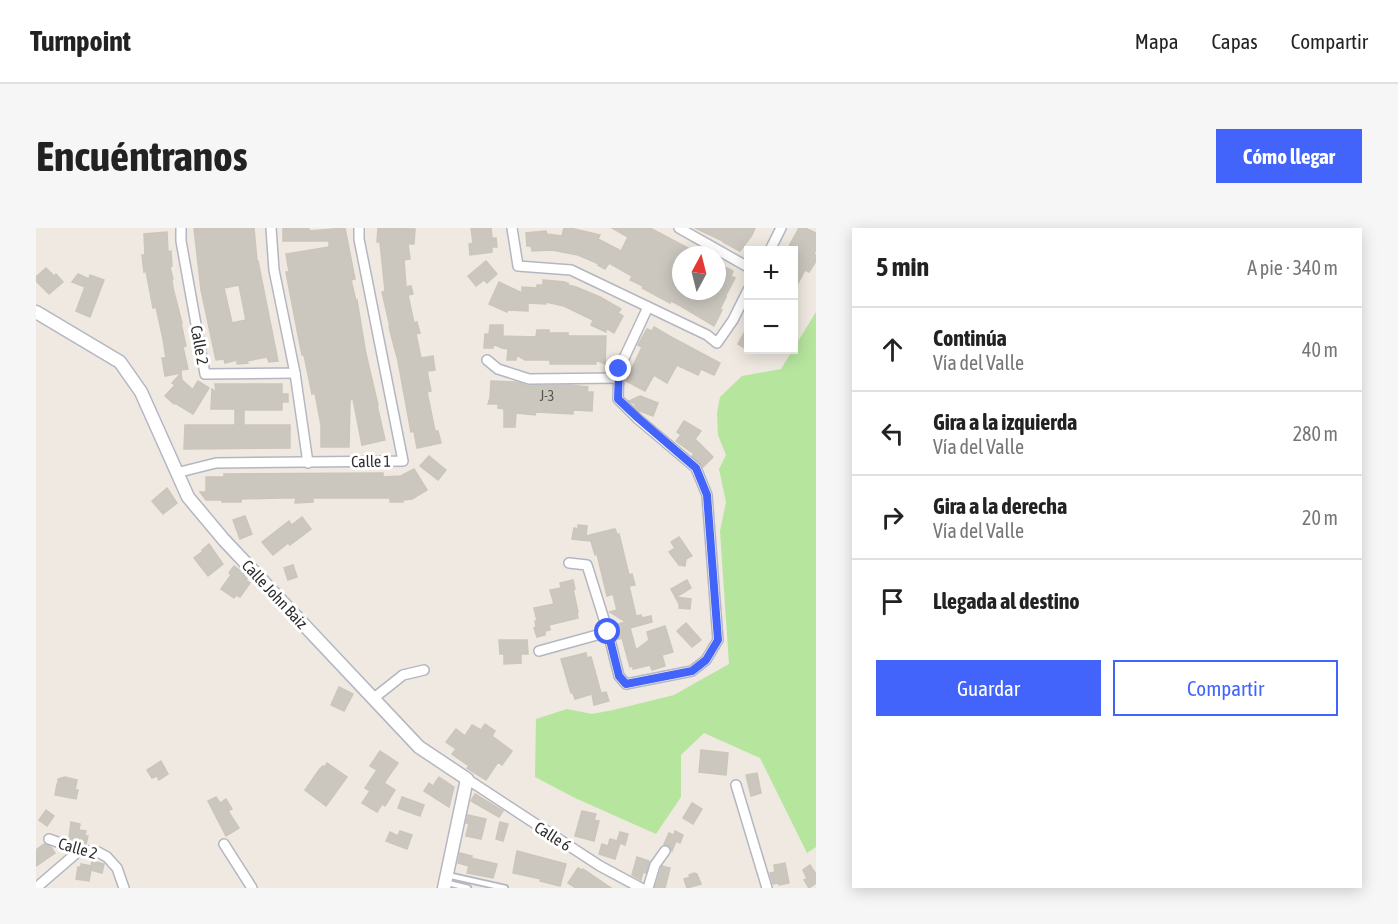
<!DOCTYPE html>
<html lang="es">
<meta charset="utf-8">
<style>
body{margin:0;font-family:"Asap Condensed",sans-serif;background:#f6f6f6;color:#222}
.controls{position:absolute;right:18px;top:18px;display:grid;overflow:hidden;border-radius:0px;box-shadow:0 3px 15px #0003}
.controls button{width:54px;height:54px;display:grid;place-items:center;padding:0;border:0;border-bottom:2px solid #e0e0e0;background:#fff;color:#222;font:30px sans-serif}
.compass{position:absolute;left:636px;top:18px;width:54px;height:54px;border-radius:50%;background:#fff;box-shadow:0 3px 15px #0003;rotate:7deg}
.stop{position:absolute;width:18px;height:18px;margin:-14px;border:4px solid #4264fb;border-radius:50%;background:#fff}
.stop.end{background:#4264fb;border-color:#fff;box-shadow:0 2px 6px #0008}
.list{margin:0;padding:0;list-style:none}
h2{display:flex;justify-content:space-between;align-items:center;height:78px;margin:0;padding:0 24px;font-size:26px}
h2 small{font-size:20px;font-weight:400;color:#767676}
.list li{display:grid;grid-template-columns:39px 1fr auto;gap:18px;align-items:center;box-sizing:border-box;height:84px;padding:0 24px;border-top:2px solid #e0e0e0}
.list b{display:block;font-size:22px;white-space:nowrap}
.list p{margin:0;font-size:20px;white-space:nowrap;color:#767676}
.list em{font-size:20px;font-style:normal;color:#767676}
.actions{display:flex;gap:12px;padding:18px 24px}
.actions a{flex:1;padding:14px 0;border:2px solid #4264fb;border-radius:0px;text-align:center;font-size:21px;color:#4264fb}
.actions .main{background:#4264fb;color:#fff}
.icon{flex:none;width:33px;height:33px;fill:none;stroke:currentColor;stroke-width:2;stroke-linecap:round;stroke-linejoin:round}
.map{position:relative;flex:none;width:780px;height:660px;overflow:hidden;border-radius:0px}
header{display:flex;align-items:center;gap:36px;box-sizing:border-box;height:84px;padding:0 30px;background:#fff;border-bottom:2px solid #e0e0e0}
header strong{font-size:28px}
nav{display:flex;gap:33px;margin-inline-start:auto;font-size:21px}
.intro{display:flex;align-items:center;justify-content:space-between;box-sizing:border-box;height:144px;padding:0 36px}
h1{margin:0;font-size:42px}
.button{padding:15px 27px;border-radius:0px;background:#4264fb;color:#fff;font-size:21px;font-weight:700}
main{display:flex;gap:36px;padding:0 36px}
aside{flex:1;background:#fff;border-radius:0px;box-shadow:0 3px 15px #0003}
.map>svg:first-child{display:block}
</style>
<header>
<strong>Turnpoint</strong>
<nav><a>Mapa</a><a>Capas</a><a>Compartir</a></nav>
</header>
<div class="intro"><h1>Encuéntranos</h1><a class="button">Cómo llegar</a></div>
<main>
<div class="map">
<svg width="780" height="660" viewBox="0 0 780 660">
<rect width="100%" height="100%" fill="#efe9e1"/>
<polygon fill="#b6e59e" points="780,84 780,619 771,625 724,530 668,505 645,527 645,569 620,606 539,570 499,549 500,491 531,481 556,486 577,482 638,467 693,436 684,303 690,274 683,241 690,227 682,207 681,185 684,169 706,148 745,141"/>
<g fill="#cbc7bf" stroke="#cbc5ba" stroke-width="1.5" fill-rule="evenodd">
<path d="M158,0H218L221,33H222L242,133L233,134L231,129L211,133L212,135L201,136V132L189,135L188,131L180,132L165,62ZM203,57L210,92L196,95L188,60Z"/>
<polygon points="247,0 273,0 273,3 309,0 319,51 315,52 320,73 321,72 330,126 342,177 341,177 349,212 326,217 317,171 314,172 313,219 285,219 285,197 279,165 276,166 268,127 266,127 262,107 250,44 253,44 250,26 293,19 293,13 247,13"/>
<polygon points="342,0 379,1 378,16 372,16 374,31 368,32 370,59 375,58 377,66 372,67 378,95 381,94 384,105 380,106 385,130 397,128 399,142 391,143 395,163 391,164 399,203 402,203 405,215 381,220 378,203 375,204 362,133 353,99 354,99 346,64 349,63 344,14 341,14"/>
<polygon points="435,0 455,0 456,10 460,10 461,19 456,19 456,24 434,27 433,16 437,15"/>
<polygon points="528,0 534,0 564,7 562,11 585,23 592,9 576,0 614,0 665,27 645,27 645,63 681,63 681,35 697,43 695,48 699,50 689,69 690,69 684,81 686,82 678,98 645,78 635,73 634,75 606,60 607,58 594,52 596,48 573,35 569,41 562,37 563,36 542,27 516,22 496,23 495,18 491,18 490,5 510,3 511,6 526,8"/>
<polygon points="659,0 719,0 716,7 704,23 687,14 687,13"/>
<polygon points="763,0 769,0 780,5 780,21 778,26 780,27 780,33 773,44 769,42 758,63 758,22 751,22"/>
<polygon points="131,4 132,24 135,23 136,38 134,39 137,51 136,52 137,60 146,95 145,95 150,118 147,119 152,141 145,142 145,145 129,148 126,130 130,130 127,111 120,79 117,80 110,43 108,44 106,27 109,27 108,6"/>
<polygon points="450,33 461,46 451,55 448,52 440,58 432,48"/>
<polygon points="10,40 18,48 20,46 27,54 13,66 0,53 0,49"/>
<polygon points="42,46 53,51 54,47 68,52 54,89 40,83 49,59 36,54"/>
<polygon points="507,52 529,54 529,55 532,55 532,57 540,59 564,69 585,81 582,85 587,88 578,105 570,100 570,104 555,97 557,92 528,78 510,74 510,76 492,75 492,83 472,82 471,84 453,76 463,54 486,65 486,59 501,60 501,57 507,57"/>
<polygon points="454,97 467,97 467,108 500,109 501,102 513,102 513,105 532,105 532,108 570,108 569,136 560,132 560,136 514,136 514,132 489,132 481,127 480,132 471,132 472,121 466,120 457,116 457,120 448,120 449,106 453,106"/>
<polygon points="712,98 712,122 702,116"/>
<polygon points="618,99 635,109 684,135 678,147 665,141 662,147 641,137 631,155 618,147 609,163 590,153 606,119 602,117 611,101 616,103"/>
<polygon points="145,145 146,152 156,161 156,163 162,153 173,160 157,186 139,175 138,176 129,168 139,157 136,155"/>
<polygon points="455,153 480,154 493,158 533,157 552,159 551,164 557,164 556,183 537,182 537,186 500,184 499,187 480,185 479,199 468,199 468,181 462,180 462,176 452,176 454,170"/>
<polygon points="179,156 246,156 246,166 252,166 252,174 246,174 246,182 208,182 208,197 254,197 254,220 148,221 149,197 199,197 199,181 175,181 176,161 180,164"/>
<polygon points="604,168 622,175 617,188 604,183 599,178 599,176 593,173"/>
<polygon points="648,193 665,203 659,211 677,229 667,239 656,228 658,226 640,213 645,207 641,204"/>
<polygon points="393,228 410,242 402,252 384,238"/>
<polygon points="378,241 391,262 376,271 367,272 367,274 354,274 354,270 277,270 277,274 259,275 260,270 243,270 205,271 205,274 186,274 186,272 170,272 164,264 170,264 170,249 188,249 188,246 347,245 347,249 365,248"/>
<polygon points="131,260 141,275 127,286 116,273"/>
<polygon points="209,288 216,306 204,311 197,292"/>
<polygon points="266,289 275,301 254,317 252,315 237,327 226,314 253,293 256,298 257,296"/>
<polygon points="542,297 551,298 550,308 578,301 579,301 581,306 583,306 593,347 596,346 599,357 593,358 600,388 605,387 606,390 615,388 616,394 594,400 600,422 613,412 611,404 629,398 637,424 626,427 629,438 616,442 614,437 597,441 597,438 594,439 586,410 582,411 578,397 590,394 574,384 581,382 577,366 571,368 561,326 559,327 555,313 536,311 538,300 542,301"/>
<polygon points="643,309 656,328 650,331 649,338 643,337 633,324 639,320 635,314"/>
<polygon points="173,316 187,336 172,348 158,330 167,323 166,322"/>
<polygon points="257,337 261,349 252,352 248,340"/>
<polygon points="198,338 210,347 212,349 210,352 214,355 204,369 200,367 198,370 185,361 195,347 193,345"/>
<polygon points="537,352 539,361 537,361 542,384 541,385 542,390 513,397 514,402 509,403 509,407 501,409 498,400 500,399 499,393 501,393 498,380 518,376 514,362 525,360 524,355"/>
<polygon points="651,352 655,360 640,369 655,371 654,381 643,380 643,376 635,361"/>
<polygon points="650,395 665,412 656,419 641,403"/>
<polygon points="463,412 491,412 492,426 485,426 485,435 468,436 468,426 464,426"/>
<polygon points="550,425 551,430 555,429 565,465 570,464 573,473 558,477 556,466 539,471 537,465 535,465 525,431"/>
<polygon points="303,459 317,466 308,483 295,477"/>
<polygon points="449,496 459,503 456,508 476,523 466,537 462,534 450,552 431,540 433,538 416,526 420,521 410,514 420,501 429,508 436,497 445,502"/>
<polygon points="665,522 692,525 690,547 663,544"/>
<polygon points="344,523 362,535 348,555 359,562 349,578 346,576 341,584 326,575 334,563 329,560 341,542 334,538"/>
<polygon points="125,533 132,546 123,552 121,548 116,550 111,542"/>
<polygon points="291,535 311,549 290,578 269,562 283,542 287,538 289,539"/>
<polygon points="721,545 725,565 715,568 710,547"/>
<polygon points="29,549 41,552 39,562 42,562 40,571 19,567 21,556 22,556 22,551"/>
<polygon points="403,549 418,559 413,579 388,563 393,555 397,558"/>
<polygon points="439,566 467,583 463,589 435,573"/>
<polygon points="180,569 184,575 190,571 196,581 192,583 203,600 190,608 172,573"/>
<polygon points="366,569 388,577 384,588 362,580"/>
<polygon points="656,575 666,581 657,596 647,590"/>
<polygon points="10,582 18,588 11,598 3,592"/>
<polygon points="546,583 560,586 558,592 563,593 558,613 539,608"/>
<polygon points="432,587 450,591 445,611 430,608 433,595 430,595"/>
<polygon points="35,594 44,596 43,602 50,603 49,608 52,608 50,616 33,611"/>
<polygon points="464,594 472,596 467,613 460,611"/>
<polygon points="364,603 376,607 371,621 350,613 354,604 362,608"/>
<polygon points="639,603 647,607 644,615 640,613 636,623 633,618 628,616 633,605 638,607"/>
<polygon points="584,604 592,606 589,617 584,615 579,631 563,626 566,616 572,618 574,611 581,613"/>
<polygon points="8,616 15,619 19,625 0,638 0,622"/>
<polygon points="481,623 530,636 524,658 504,653 505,651 477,645"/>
<polygon points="424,625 436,628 435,630 461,636 457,650 431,645 433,638 422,635"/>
<polygon points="601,629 613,633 610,645 607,644 605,652 596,647"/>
<polygon points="56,633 68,636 66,645 55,642 53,653 40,651 42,639 45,639 45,636 55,638"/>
<polygon points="749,635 753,655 743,657 743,655 737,656 734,645 739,644 738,637"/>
<polygon points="774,637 780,646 780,655 773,660 768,652 771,651 767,642"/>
<polygon points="626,638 634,640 629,660 619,660"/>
<polygon points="542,640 546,642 547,641 575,660 540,660 532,655"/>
<polygon points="658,645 661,646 665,656 651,660 648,651 654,649 653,647"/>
</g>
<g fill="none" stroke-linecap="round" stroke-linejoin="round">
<defs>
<g id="service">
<polyline points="411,647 469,660"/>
<polyline points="412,655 432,660"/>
</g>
<g id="minor">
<polyline points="145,0 145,13 169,146 259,145 238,42 235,0"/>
<polyline points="476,0 482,38 535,42 671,107 681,115 697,92 712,62"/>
<polyline points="643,0 712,39"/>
<polyline points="734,22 745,0"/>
<polyline points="451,132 462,141 493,151 583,150"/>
<polyline points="259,145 272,235"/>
<polyline points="140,245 180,235 367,233 323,11 323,0"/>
<polyline points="533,335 551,337 572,404 583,448 590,456 656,443 670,432 682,412 671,267 660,240 602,191 582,171 583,141 612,79"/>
<polyline points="503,423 572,404"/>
<polyline points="338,470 367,447 388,442"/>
<polyline points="431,551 564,638 605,660"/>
<polyline points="700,557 731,660"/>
<polyline points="13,611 44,622 62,624 71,629 81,640 88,660"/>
<polyline points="188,616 216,660"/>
<polyline points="0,660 44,622"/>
<polyline points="612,660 619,637 629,623"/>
</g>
<polyline id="tertiary" points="0,84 84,134 105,164 152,269 188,312 383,519 431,551 408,660"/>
</defs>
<use href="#service" stroke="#b4b7c1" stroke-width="8"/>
<use href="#minor" stroke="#b4b7c1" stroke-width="12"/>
<use href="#tertiary" stroke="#b4b7c1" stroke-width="15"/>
<use href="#service" stroke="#fff" stroke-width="4.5"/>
<use href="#minor" stroke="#fff" stroke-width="9"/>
<use href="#tertiary" stroke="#fff" stroke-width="12"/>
</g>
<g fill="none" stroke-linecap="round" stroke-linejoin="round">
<polyline stroke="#4264fb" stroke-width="8" points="572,404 583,448 590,456 656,443 670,432 682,412 671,267 660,240 602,190 582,171 583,141"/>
</g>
<g text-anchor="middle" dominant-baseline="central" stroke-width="6" stroke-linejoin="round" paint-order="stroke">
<g font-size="14" fill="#555452">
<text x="511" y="168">J-3</text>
</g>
<g font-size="16" fill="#2e2e2e" stroke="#fff">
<text transform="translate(164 117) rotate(80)">Calle 2</text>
<text transform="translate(335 233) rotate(-1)">Calle 1</text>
<text transform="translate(239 366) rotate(47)">Calle John Baiz</text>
<text transform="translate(517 608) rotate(33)">Calle 6</text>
<text transform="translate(42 620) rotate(16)">Calle 2</text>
</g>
</g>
</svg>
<div class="controls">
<button>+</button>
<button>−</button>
</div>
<svg class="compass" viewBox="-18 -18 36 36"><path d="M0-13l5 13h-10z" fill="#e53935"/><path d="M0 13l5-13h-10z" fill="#767676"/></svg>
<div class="stop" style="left:572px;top:404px"></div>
<div class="stop end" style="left:583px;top:141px"></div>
</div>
<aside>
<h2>5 min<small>A pie · 340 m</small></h2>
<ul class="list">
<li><svg class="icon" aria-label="ahead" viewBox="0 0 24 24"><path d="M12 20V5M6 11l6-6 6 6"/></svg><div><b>Continúa</b><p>Vía del Valle</p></div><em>40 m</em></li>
<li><svg class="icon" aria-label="left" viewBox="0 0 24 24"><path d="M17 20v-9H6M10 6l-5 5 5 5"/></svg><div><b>Gira a la izquierda</b><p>Vía del Valle</p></div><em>280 m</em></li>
<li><svg class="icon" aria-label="right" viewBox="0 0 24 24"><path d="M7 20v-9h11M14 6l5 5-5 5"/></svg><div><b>Gira a la derecha</b><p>Vía del Valle</p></div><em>20 m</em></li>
<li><svg class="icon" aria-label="arrive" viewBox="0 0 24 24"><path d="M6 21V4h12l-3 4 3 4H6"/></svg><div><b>Llegada al destino</b></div></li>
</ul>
<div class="actions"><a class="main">Guardar</a><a>Compartir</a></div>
</aside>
</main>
